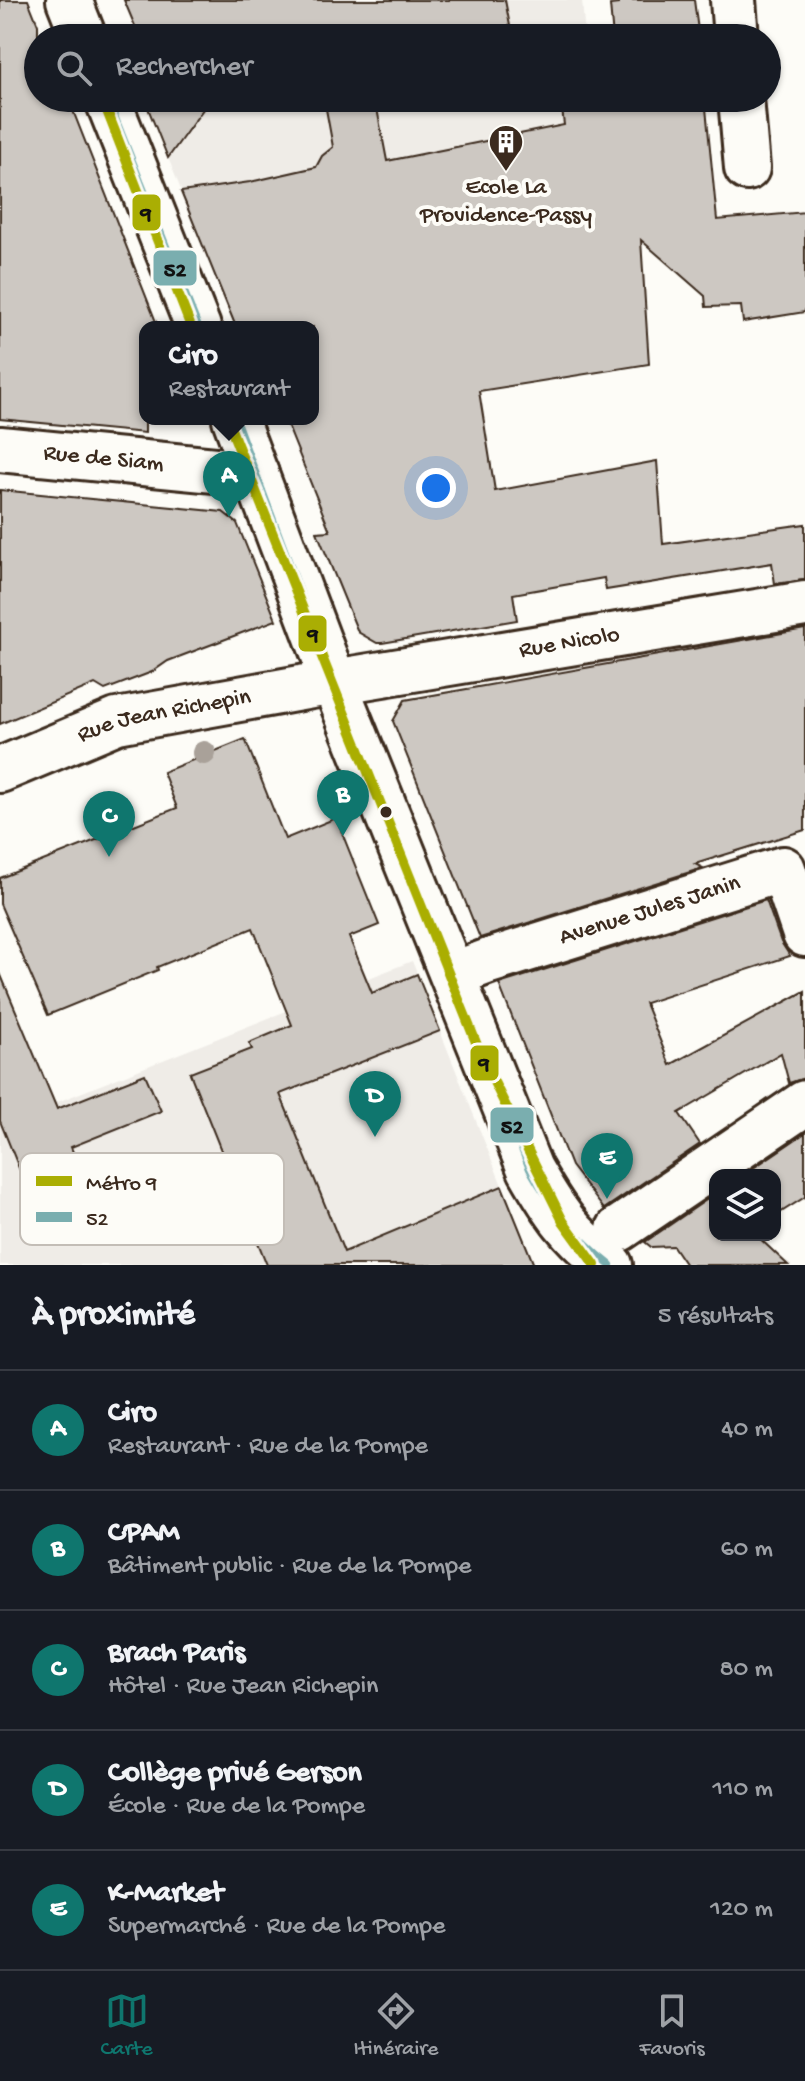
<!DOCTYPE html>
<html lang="fr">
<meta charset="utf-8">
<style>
body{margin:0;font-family:"Gochi Hand",sans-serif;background:#20242c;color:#f1f3f6}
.controls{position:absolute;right:24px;bottom:24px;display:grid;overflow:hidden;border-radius:16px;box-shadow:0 2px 6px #0004}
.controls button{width:72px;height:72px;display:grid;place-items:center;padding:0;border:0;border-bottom:2px solid #363941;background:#171b24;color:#f1f3f6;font:40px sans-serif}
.you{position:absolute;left:436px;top:488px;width:28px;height:28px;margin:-20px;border:6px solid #fff;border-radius:50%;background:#1a73e8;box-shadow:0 0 0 12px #1a73e833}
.badge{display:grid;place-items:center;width:52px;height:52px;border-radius:50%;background:#0f766e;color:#fff;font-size:26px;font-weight:700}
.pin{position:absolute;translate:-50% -66px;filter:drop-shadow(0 2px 4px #0008)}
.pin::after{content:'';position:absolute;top:42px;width:28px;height:24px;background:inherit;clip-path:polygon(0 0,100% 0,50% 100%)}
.popup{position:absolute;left:139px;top:321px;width:180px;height:104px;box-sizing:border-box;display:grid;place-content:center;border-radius:16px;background:#171b24;filter:drop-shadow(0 2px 6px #0005);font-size:26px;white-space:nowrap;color:#9ea1a6}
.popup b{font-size:30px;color:#f1f3f6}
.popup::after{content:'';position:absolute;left:50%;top:100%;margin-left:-16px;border:16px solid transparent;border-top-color:#171b24}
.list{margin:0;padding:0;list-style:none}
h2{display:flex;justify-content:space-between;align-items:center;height:104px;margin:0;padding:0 32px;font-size:34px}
h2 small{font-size:26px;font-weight:400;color:#9ea1a6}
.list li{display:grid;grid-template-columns:52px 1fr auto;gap:24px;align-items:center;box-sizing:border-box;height:120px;padding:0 32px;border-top:2px solid #363941}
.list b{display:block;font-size:30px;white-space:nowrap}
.list p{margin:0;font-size:26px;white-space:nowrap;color:#9ea1a6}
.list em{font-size:26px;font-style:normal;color:#9ea1a6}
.icon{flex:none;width:44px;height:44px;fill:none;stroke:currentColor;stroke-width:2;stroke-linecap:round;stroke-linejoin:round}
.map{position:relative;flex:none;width:805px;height:1265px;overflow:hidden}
.search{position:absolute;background:#171b24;box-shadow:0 2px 6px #0004;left:24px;right:24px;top:24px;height:88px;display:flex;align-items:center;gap:20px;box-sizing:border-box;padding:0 28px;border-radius:44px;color:#9ea1a6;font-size:30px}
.sheet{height:704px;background:#171b24}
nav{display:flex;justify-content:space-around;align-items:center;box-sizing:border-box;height:112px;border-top:2px solid #363941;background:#171b24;font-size:22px;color:#9ea1a6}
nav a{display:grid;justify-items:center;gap:4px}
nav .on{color:#0f766e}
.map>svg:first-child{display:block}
</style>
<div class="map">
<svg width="805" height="1265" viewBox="0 0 805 1265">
<rect width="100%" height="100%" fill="#fdfcf7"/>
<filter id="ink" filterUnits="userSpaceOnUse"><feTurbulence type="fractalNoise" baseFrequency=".0125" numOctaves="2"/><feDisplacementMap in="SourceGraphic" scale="16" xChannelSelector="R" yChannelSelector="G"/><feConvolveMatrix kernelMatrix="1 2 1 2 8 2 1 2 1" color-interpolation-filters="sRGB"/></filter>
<g filter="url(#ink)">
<g fill="#efece7">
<polygon points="357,0 582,0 585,38 317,38"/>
<polygon points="144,98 590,98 595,171 204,247"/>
<polygon points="412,961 523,1238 507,1245 534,1265 0,1265 0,1008 13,1002 55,1103"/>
</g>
<g fill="#cdc8c2" stroke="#3b2a1e" stroke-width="2">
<polygon points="0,0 28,0 38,25 38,98 68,98 158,327 145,327 145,433 0,419"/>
<polygon points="124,0 505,0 511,31 472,38 140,38"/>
<polygon points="618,0 694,0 699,38 613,38 610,5 618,4"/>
<polygon points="144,98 211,98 168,158"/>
<polygon points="324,98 375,98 387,161 564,125 562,109 590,104 590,98 705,98 717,220 805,212 805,312 743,322 741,306 706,307 705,296 641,240 649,364 479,391 495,491 657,461 663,544 805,524 805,580 775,584 772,563 606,590 604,578 513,594 517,620 382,643 377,643 358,632 317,532 330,531 285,419 313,419 313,327 236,327 181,192 250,182 316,167 322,156 333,147"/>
<polygon points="0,490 223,512 237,523 276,620 168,661 152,672 105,690 95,684 0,724"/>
<polygon points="805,629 805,830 695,864 703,868 480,938 393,721 405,700"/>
<polygon points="245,739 285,839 336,818 379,925 349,937 372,993 417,974 440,1031 280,1094 344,1252 502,1186 534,1265 267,1265 190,1073 252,1049 249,1043 292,1025 253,928 157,967 158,970 48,1015 0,904 0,878 177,808 163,772"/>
<polygon points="766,900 781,942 790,956 645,1003 670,1065 805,991 805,1078 789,1083 781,1053 679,1113 700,1144 604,1209 571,1166 499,984"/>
<polygon points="0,973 57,1109 145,1074 161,1111 71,1147 80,1170 36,1187 29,1170 21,1173 0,1121"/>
<polygon points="805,1133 805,1197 775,1216 775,1175 743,1175"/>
<polygon points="715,1194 715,1235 756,1235 788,1265 686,1265 673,1246 651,1247 645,1242"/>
</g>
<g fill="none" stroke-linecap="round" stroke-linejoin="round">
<defs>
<g id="minor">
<polyline points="69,0 84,38"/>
<polyline points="733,0 736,38"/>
<polyline points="107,98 198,327"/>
<polyline points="741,98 747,168"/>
<path d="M235,419L334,682L530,1169C554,1211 570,1236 610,1265"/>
<path id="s1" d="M0,449L256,474"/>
<path id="s2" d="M0,770L117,721L334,682L805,604"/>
<path id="s3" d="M454,974L489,961L783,869L805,934"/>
<polyline points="619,1229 805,1103"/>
</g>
</defs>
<use href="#minor" stroke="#3b2a1e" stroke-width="50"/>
<use href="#minor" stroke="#fdfcf7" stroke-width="44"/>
<defs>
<g id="bus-1">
<polyline points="107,98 198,327"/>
<path d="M235,419L334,682L530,1169C552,1207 575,1238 610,1265"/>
</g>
</defs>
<use href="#bus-1" stroke="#fdfcf7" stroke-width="14"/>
<use href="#bus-1" stroke="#7aaeaf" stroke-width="8"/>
<defs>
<g id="metro-1">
<polyline points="102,98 191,327"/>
<polyline points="227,419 483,1060 563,1221 595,1265"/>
</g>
</defs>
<use href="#metro-1" stroke="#fdfcf7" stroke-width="16"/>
<use href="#metro-1" stroke="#aaae03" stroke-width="10"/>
</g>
<circle fill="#a9a199" cx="204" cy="753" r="12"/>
</g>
<defs>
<symbol id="building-pin" viewBox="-11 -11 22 30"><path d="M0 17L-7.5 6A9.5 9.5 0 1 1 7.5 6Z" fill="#3b2a1e" stroke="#fdfcf7"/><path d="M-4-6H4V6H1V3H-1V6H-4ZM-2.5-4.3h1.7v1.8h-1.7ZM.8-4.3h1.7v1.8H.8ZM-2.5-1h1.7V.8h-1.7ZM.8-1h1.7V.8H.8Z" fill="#fff"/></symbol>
</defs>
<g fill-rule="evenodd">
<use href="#building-pin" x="486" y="122" width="40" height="54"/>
</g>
<circle fill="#3b2a1e" stroke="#fdfcf7" stroke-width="3" cx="386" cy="812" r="7"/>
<g text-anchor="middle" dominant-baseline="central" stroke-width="8" stroke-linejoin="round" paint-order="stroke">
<g font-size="24" fill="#3b2a1e" stroke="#fdfcf7">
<text x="506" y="188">Ecole La<tspan x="506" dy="28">Providence-Passy</tspan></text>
</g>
<g font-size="24" fill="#3b2a1e" stroke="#fdfcf7">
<text stroke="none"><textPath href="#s1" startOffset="104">Rue de Siam</textPath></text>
<text stroke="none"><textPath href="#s2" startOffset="586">Rue Nicolo</textPath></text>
<text stroke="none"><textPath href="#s2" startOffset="174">Rue Jean Richepin</textPath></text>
<text stroke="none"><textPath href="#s3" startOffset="206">Avenue Jules Janin</textPath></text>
</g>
</g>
<rect x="20" y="1153" width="264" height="92" rx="12" fill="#fdfcf7" stroke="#c3bdb6" stroke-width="2"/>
<rect x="36" y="1176" width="36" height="10" fill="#aaae03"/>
<rect x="36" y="1212" width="36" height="10" fill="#7aaeaf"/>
<g font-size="22" fill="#3b2a1e">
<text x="86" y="1189">Métro 9</text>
<text x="86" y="1225">52</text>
</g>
<g stroke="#fdfcf7" stroke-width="3">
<rect x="131" y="193" width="31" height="39" rx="8" fill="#aaae03"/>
<rect x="152" y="249" width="46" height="38" rx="8" fill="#7aaeaf"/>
<rect x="297" y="614" width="31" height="39" rx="8" fill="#aaae03"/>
<rect x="469" y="1044" width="31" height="38" rx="8" fill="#aaae03"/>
<rect x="489" y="1106" width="46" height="38" rx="8" fill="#7aaeaf"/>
</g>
<g font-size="22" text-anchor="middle" font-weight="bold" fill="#111">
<text x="146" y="220">9</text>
<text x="175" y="276">52</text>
<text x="313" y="641">9</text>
<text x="484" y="1070">9</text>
<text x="512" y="1133">52</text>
</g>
</svg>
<div class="controls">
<button><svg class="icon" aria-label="layers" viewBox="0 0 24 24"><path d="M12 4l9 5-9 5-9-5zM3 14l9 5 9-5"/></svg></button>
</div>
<div class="you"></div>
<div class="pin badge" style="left:229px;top:517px">A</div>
<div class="popup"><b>Ciro</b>Restaurant</div>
<div class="pin badge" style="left:343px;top:836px">B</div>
<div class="pin badge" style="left:109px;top:857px">C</div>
<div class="pin badge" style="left:375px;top:1137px">D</div>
<div class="pin badge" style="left:607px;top:1199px">E</div>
<div class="search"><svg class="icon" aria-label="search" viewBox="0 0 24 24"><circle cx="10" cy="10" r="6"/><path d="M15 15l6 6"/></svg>Rechercher</div>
</div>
<section class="sheet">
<h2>À proximité<small>5 résultats</small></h2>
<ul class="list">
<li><span class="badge">A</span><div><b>Ciro</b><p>Restaurant · Rue de la Pompe</p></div><em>40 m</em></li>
<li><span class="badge">B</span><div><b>CPAM</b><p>Bâtiment public · Rue de la Pompe</p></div><em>60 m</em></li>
<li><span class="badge">C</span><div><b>Brach Paris</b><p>Hôtel · Rue Jean Richepin</p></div><em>80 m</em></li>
<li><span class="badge">D</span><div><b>Collège privé Gerson</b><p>École · Rue de la Pompe</p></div><em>110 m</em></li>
<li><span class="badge">E</span><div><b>K-Market</b><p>Supermarché · Rue de la Pompe</p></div><em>120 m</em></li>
</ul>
</section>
<nav>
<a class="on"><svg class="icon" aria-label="map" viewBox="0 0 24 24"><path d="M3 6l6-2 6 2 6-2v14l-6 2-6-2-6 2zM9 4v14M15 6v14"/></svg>Carte</a>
<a><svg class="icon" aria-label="directions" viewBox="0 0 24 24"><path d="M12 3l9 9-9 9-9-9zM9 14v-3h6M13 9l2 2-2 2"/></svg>Itinéraire</a>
<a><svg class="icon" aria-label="saved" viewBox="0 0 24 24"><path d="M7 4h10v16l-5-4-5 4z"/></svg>Favoris</a>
</nav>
